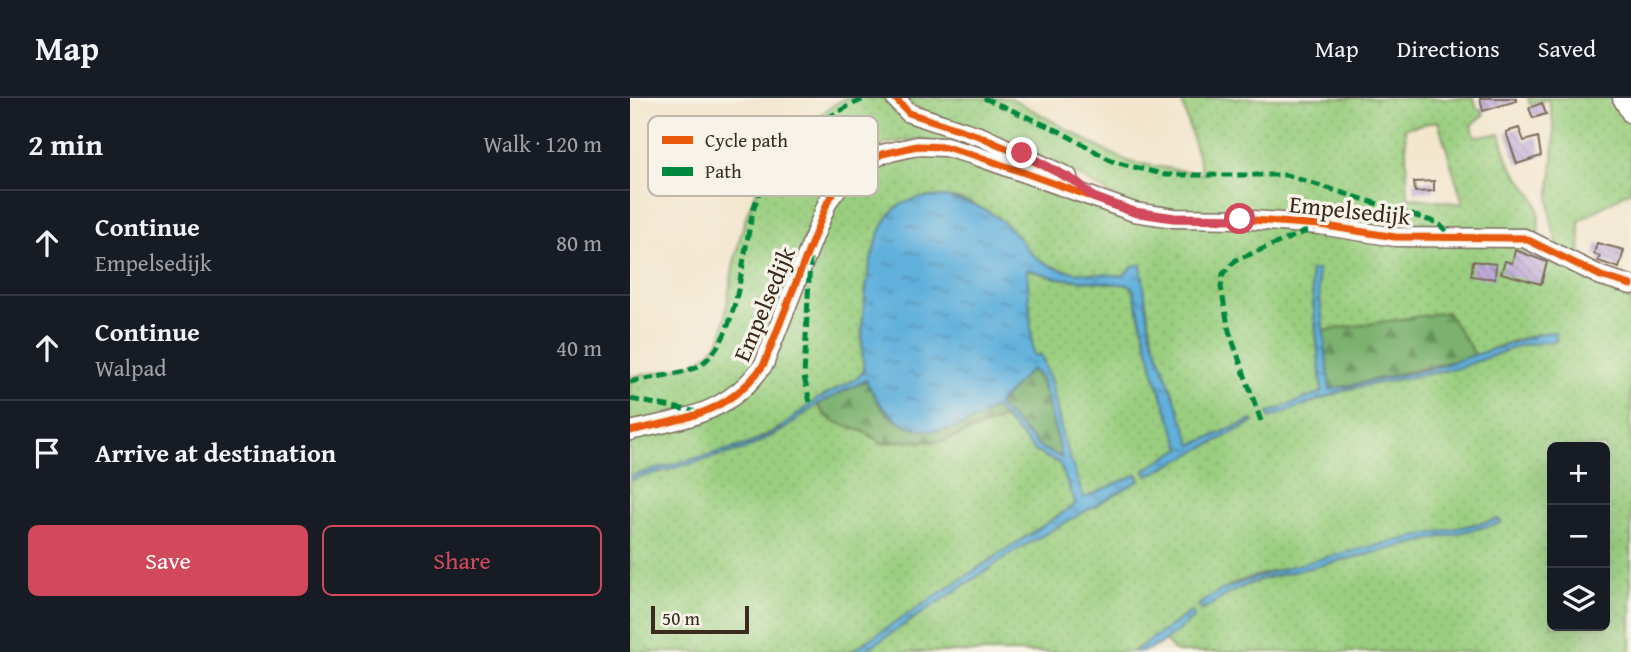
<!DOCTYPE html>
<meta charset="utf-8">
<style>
body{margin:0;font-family:"Gentium Book Plus",serif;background:#242831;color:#f1f3f6}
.controls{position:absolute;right:21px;bottom:21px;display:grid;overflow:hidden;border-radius:10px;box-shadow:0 7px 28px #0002}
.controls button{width:63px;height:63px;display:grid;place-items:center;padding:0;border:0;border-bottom:2px solid #363941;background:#171b24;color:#f1f3f6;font:35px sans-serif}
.scale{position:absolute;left:21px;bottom:18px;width:98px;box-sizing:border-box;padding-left:7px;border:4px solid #3b2a1e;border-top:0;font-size:19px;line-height:24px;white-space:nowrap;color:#3b2a1e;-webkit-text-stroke:5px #f7f3e8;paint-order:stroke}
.stop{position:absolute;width:21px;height:21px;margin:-16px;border:5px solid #d1495b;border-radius:50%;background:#fff}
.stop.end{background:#d1495b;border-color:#fff;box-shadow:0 2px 7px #0008}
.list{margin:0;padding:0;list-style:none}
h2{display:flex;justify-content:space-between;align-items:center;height:91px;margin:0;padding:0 28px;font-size:30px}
h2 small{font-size:23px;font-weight:400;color:#9ea1a6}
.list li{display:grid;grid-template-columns:46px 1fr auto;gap:21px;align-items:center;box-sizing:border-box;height:105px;padding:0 28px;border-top:2px solid #363941}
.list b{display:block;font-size:26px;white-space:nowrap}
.list p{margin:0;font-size:23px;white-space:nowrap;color:#9ea1a6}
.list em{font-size:23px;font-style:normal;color:#9ea1a6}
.actions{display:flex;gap:14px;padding:21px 28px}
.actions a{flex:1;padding:16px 0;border:2px solid #d1495b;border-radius:10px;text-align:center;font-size:24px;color:#d1495b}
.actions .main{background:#d1495b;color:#fff}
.icon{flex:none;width:38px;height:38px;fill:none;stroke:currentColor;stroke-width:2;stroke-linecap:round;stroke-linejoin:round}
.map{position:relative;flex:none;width:1001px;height:554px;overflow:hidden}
header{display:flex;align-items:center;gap:42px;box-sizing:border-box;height:98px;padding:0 35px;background:#171b24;border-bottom:2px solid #363941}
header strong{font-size:33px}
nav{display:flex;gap:38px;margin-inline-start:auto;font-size:24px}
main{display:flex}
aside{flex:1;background:#171b24}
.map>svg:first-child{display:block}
</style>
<header>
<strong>Map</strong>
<nav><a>Map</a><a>Directions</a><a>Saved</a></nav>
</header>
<main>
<aside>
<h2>2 min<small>Walk · 120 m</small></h2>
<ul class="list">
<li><svg class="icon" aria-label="ahead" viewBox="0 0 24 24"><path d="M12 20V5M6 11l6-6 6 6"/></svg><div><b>Continue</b><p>Empelsedijk</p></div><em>80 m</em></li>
<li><svg class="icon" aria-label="ahead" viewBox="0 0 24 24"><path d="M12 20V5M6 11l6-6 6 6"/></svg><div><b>Continue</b><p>Walpad</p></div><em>40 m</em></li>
<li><svg class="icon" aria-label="arrive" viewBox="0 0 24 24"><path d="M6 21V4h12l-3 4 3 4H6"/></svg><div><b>Arrive at destination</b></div></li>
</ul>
<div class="actions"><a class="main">Save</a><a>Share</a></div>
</aside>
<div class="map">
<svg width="1001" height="554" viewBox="0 0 1001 554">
<defs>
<pattern id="grass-dots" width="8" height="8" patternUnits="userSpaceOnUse" patternTransform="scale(1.75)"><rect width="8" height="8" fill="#9ace7f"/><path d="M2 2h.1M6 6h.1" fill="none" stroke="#86b16d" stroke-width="1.8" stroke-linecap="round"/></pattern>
<pattern id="forest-firs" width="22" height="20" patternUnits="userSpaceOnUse" patternTransform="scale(1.75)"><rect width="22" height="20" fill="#7bb16e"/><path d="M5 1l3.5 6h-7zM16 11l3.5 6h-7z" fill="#66905a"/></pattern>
<pattern id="water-ripples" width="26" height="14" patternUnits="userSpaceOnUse" patternTransform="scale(1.75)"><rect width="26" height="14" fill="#61b0dc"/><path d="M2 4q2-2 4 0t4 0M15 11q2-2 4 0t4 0" fill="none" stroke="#518fb2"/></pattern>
<pattern id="building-back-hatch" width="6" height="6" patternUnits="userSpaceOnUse" patternTransform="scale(1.75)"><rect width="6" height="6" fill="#bfaad8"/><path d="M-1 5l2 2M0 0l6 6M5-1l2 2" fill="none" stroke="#9c8baf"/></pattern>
</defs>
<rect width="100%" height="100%" fill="#f7f3e8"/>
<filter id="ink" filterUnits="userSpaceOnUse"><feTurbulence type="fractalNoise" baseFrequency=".0143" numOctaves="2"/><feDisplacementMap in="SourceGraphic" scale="14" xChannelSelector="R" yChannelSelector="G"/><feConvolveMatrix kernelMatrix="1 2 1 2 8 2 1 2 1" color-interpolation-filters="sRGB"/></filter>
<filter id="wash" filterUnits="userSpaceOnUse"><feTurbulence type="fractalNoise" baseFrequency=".00686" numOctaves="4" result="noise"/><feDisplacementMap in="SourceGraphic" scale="28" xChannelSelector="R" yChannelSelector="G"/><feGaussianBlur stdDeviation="1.57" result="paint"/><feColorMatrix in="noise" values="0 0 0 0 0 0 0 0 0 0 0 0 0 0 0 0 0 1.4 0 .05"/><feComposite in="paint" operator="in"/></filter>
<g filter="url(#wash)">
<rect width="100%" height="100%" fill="#f2e5cb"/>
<g fill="url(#grass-dots)" stroke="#6a7c4e" stroke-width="2" fill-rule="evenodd">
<path d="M215,0H258L264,14L280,24L329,38L427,78L291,41L257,45L225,65L130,262L100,297L0,329V279C39,271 75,274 93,235C107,131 119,58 215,0Z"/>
<path d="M271,0H381L474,52L500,64L573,76L551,0H844L847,11H851L854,16L841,27L845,38L870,36C874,47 875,59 881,68C902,100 912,96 908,138L741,131L500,107L429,67L306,21ZM808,23L833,105V106L778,99L775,30Z"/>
<path d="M898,0H986L1001,25V92L949,123L951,162L928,150C923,131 918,114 920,95C922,60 929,37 918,1L900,7Z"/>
<path d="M308,54L469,107L881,148L1001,190V554H546L535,543L563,519L562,513L503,554H233L387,452L510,382L507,376L454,401L433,340L421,284L411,257L403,258L396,171L427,180L500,187L503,191L526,282L552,350L515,372L518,377L624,324L622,322L562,347C534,291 517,230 510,167H504L493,178C472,175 444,177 424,169C373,150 370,94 298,99C279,101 264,109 255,126C239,175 226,221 234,273L226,281L186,302L158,325L119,346L0,378V336L115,296L213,89L248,61ZM680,172L687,173L691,233L817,215L846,258C871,247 896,236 924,234L926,243L891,247L829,270L718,291L639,320L638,315L692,294ZM922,349H975V528H922ZM868,421L870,425L632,481L603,493L573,512L569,506L607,484L628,477Z"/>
<path d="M188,306C197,327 216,326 234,334C240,337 247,342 253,346L269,343L311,344L374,320L406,354L429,365L446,406L220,554H0V382L118,350L153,332Z"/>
</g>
<g fill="url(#forest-firs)" stroke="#5b6e46" stroke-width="2">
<polygon points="817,214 846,258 699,292 691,233"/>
<path d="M401,271C420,287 422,335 433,360L411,350L367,307Z"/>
<path d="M237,282C242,292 246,303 253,311C283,344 333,335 364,309L374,320L311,344L269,343L253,346C247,342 240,337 234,334C216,326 197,327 188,306Z"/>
</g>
<g fill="url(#water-ripples)" stroke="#4e6d7d" stroke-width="2" fill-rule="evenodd">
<path d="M314,99C336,103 360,111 377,127C395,144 396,158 424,169C443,177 472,175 493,178L504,167H511L520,233L562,347L622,322L624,324L518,378L515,372L551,350L526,282L503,191L500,187L427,180L397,171L403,257H411L421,284L433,340L454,400L507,376L510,382L387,452L233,554H220L446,406L429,365L406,354L364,309C316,347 262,340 236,282L188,306L153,332L118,350L0,382V378L119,346L149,331L186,302L226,281L234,273C228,234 236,136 266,110C279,99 298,99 314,99ZM401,271L411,279L432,360L411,350L367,307Z"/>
<polygon points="680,172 687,172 700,292 804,270 912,235 925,234 926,243 891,247 829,270 718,291 639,320 638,315 692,294"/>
<path d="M869,421L871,425L632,481L603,493L573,512L568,509C591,474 817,433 869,421Z"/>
<path d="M562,513L564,519C545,534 528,554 503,554Z"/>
</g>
<g id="blocks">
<g fill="url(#building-back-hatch)">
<polygon points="850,0 886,0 886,3 853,13"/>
<polygon points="912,5 916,16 903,20 899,10"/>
<polygon points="889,30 894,43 908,39 911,58 887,66 876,34"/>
<polygon points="804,83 804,93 785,94 784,84"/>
<polygon points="967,145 994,152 989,170 968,163 970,158 964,156"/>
<polygon points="885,152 917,164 911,186 871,175 875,163 882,165"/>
<polygon points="843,163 866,166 865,181 841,178"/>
</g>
</g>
</g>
<g filter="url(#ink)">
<use href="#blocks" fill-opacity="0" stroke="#7b6b5b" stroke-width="2"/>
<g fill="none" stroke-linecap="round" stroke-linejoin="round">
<defs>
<g id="minor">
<polyline points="265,0 279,15 352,39 438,79"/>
<polyline points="992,0 1001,16"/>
<path d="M0,333C56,320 99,316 134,266L198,103L218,76L252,56L287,48L315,49L347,58L504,114L544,120L610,121L690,127L765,139L894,140L971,178L1001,187"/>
</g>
</defs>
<use href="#minor" stroke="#7b6b5b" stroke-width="21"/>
<use href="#minor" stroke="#fff" stroke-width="18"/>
<g stroke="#00873e" stroke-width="5" stroke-dasharray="10 5" stroke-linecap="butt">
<polyline points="354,0 429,33 484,64 536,77 656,77 808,125 822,139"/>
<path d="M0,284C16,280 61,275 72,266C90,251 97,233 103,212C112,181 115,149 122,118C134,60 185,22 236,0"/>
<polyline points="0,301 68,314"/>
<polyline points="180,304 174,279 180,161"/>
<polyline points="631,323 599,233 591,189 593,176 606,162 684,130"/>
</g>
<defs>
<g id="cycleway">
<polyline points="265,0 279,15 352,39 438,79"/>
<path d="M0,333C56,320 99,316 134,266L198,103L218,76L252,56L287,48L315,49L347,58L504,114L544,120L610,121L690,127L765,139L894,140L971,178L1001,187"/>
</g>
</defs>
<use href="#cycleway" stroke="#f7f3e8" stroke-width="11"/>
<use href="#cycleway" stroke="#e8590c" stroke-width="7"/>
</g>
</g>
<g fill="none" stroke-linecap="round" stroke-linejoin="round" filter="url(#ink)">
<polyline stroke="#d1495b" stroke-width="9" points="392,55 448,85 463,99 504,114 544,120 610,121"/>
</g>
<g text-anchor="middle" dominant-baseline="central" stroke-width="7" stroke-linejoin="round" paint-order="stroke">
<g font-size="24" fill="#3b2a1e" stroke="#f7f3e8">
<text transform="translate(720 112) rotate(6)">Empelsedijk</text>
<text transform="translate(134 206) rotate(-67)">Empelsedijk</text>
</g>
</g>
<rect x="18" y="18" width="230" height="80" rx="10" fill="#f7f3e8" stroke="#bfb7ab" stroke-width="2"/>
<rect x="32" y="38" width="31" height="8" fill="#e8590c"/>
<rect x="32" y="69" width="31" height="9" fill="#00873e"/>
<g font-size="19" fill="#3b2a1e">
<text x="75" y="49">Cycle path</text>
<text x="75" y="80">Path</text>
</g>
</svg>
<div class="controls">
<button>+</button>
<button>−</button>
<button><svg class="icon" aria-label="layers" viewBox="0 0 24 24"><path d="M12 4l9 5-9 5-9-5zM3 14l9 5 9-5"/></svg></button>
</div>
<div class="scale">50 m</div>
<div class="stop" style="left:610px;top:121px"></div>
<div class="stop end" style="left:392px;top:55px"></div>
</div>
</main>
